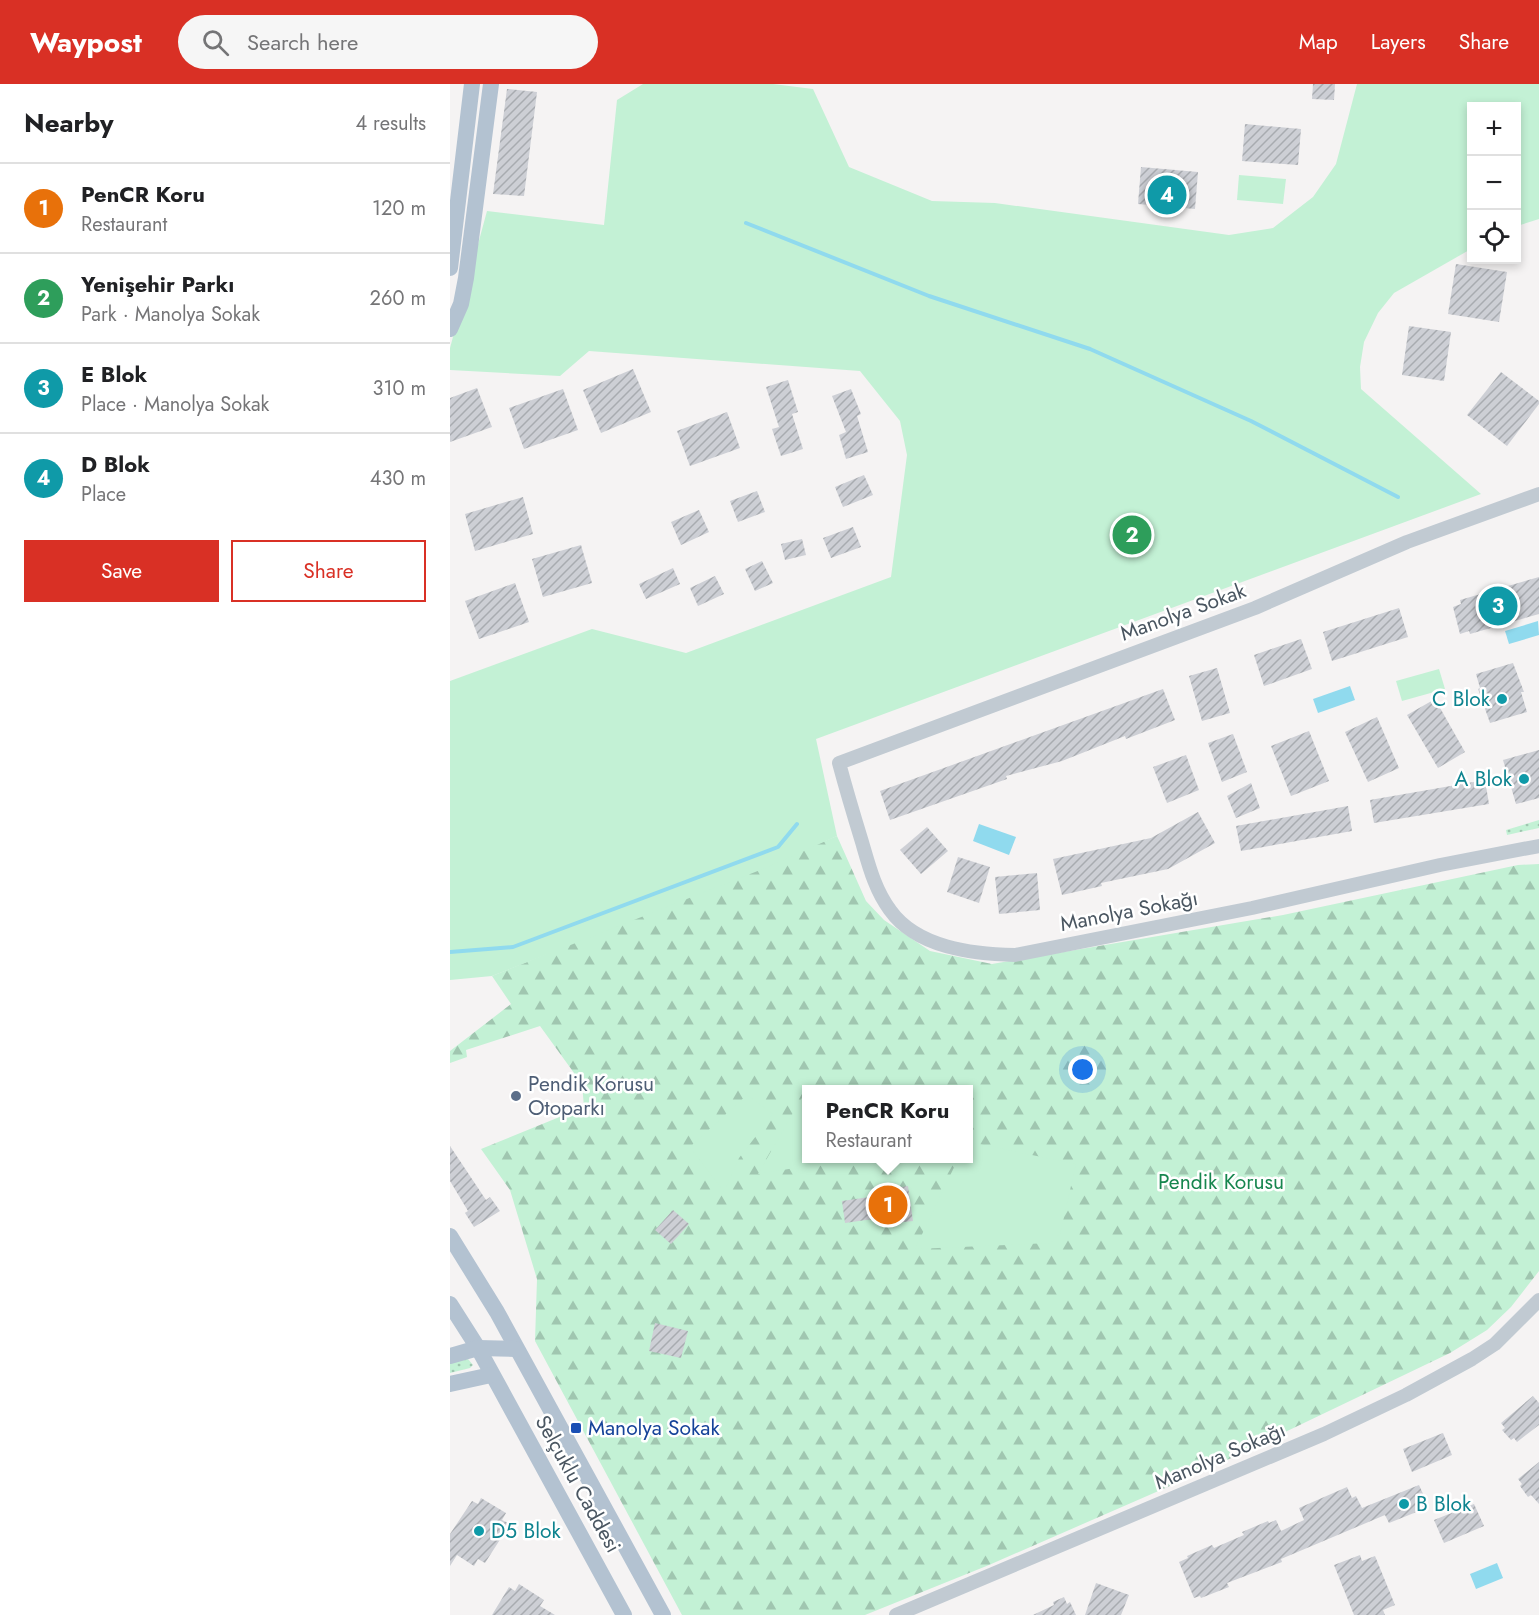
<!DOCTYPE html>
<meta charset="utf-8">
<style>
body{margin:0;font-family:Jost,sans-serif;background:#f6f6f6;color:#202124}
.controls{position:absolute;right:18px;top:18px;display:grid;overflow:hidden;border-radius:0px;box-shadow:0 3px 9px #0003}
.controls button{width:54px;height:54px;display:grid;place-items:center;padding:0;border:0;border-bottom:2px solid #e0e0e0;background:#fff;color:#202124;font:30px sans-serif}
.you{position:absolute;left:633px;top:986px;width:21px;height:21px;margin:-15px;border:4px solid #fff;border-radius:50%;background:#1a73e8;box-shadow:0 0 0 9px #1a73e833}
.badge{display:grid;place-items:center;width:39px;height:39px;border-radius:50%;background:#d93025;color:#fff;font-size:20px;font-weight:700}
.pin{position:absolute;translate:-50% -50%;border:3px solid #fff;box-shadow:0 2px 6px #0006}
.popup{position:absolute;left:352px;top:1001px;width:171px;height:78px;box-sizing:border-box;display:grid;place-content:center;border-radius:0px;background:#fff;filter:drop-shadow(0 2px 4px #0005);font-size:20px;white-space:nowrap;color:#757577}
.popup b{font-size:22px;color:#202124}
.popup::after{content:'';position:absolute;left:50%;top:100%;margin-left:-12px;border:12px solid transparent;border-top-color:#fff}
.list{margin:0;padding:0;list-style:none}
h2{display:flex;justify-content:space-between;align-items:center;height:78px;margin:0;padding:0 24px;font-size:26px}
h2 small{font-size:20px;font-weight:400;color:#757577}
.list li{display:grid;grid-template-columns:39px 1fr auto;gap:18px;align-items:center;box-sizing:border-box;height:90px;padding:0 24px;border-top:2px solid #e0e0e0}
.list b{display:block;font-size:22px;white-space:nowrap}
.list p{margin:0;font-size:20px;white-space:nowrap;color:#757577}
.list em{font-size:20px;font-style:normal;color:#757577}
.actions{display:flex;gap:12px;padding:18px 24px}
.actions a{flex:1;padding:14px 0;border:2px solid #d93025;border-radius:0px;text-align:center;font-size:21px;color:#d93025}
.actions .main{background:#d93025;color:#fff}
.icon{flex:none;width:33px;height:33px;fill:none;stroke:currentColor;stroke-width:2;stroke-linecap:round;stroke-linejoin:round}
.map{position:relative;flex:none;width:1089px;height:1531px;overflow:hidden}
header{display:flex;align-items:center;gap:36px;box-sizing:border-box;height:84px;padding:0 30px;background:#d93025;color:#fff}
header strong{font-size:28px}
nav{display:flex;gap:33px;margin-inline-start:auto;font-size:21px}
.search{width:420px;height:54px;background:#f6f6f6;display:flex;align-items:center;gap:15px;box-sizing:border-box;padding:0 21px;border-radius:33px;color:#757577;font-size:22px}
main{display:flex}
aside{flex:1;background:#fff}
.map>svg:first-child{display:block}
</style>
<header>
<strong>Waypost</strong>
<div class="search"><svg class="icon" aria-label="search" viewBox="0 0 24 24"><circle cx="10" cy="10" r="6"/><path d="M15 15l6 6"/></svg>Search here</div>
<nav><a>Map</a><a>Layers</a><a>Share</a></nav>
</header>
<main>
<aside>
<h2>Nearby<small>4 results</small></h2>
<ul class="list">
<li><span class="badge" style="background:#e8710a">1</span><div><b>PenCR Koru</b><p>Restaurant</p></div><em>120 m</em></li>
<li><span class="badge" style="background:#2e9e5b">2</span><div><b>Yenişehir Parkı</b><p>Park · Manolya Sokak</p></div><em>260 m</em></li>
<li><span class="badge" style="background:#0f9aa8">3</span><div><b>E Blok</b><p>Place · Manolya Sokak</p></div><em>310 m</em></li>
<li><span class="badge" style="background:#0f9aa8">4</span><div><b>D Blok</b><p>Place</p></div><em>430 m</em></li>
</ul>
<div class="actions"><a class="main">Save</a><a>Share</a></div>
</aside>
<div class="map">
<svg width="1089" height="1531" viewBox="0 0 1089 1531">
<defs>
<pattern id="grass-dots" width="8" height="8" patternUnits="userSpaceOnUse" patternTransform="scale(1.5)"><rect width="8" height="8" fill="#c3f1d5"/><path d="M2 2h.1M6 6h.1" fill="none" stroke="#a0c6b0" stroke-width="1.8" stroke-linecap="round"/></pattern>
<pattern id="forest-firs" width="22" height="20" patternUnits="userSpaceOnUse" patternTransform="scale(1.5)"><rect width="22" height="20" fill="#c3f1d5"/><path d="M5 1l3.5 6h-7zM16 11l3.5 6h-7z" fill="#a0c6b0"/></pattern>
<pattern id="building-hatch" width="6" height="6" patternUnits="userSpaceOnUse" patternTransform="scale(1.5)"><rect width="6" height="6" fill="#cdcfd5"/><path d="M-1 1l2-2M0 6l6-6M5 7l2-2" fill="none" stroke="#a8abb0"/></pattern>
</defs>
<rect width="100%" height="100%" fill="#f5f3f3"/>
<g fill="url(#grass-dots)">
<polygon points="1089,736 1089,744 1057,751 1056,746"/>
<polygon points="18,1275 23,1281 20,1284 0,1289 0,1278"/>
</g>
<path fill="url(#forest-firs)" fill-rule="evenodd" d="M387,752L416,817L434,836L480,867L542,880L833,831L1068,781L1089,780V1187L1061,1223L1037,1246L1000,1269L752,1388L539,1481L415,1531H232L85,1257L87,1195L60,1106L31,1065L134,1023L132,1000L90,942L16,966L17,973L0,979V967L61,920L42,892ZM357,1006H519V1074H357Z"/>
<g fill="#c3f1d5">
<polygon points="193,0 323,0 363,5 399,83 482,117 545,119 779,151 823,144 863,113 886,80 907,0 1089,0 1089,135 1067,142 1066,22 1022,22 1021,165 944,209 928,229 914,258 910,283 911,305 1031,410 366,655 387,752 318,783 42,892 0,896 0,597 142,545 236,569 441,493 457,371 450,337 410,287 139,267 110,292 0,286 0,264 37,127 154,141 167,16"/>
<polygon points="789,91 836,95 833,120 787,116"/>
<polygon points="989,585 995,605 952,617 946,597"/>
<polygon points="297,1011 323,1030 289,1074 274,1108 240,1063"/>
<polygon points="353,1012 357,1012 357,1074 402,1075 308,1090"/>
<polygon points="519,1058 626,1080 610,1150 600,1159 465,1165 508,1075 519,1074"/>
</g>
<g fill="#90daee">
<polygon points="1088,537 1089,551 1059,560 1055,547"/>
<polygon points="900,602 905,616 868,629 863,615"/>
<polygon points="529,740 566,753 559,771 523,757"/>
<polygon points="1047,1479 1053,1494 1026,1505 1020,1490"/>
</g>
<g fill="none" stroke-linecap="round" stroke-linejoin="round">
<g stroke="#90daee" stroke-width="4">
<polyline points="296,139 479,212 640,265 801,337 948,413"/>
<polyline points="0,868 63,863 328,763 347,740"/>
</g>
</g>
<g fill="url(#building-hatch)">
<polygon points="863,0 885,0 884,16 862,15"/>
<polygon points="57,5 87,8 74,112 43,110"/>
<polygon points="795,40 851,45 848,81 792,77"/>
<polygon points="691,83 748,88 745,125 688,120"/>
<polygon points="1006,180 1057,188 1049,238 998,230"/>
<polygon points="959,242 1001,248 994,297 952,291"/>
<polygon points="183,285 201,328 151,349 133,306"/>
<polygon points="1051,288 1089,317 1089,320 1057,362 1017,331"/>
<polygon points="338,296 348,328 342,330 353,365 331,372 322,345 329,343 316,303"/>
<polygon points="27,304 42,343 0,358 0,314"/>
<polygon points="113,305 128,346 74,365 59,324"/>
<polygon points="401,305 411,330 407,332 418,368 396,375 389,351 396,348 382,312"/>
<polygon points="277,328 290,364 240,382 227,347"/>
<polygon points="414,391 423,411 393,423 385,403"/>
<polygon points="307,407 315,428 288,438 280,417"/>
<polygon points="73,413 83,450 25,467 15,430"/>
<polygon points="249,426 259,448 231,461 221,438"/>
<polygon points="403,443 411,463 381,474 373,454"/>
<polygon points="352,455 356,471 335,476 331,460"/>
<polygon points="131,461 142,499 93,513 82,475"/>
<polygon points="312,477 323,499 305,507 295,485"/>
<polygon points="223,484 230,500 196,515 189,500"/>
<polygon points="265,492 274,510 248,522 240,504"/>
<polygon points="1089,493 1089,530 1020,550 1019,547 1010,550 1003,523 1011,520 1010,516"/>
<polygon points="65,499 79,538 29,555 15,517"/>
<polygon points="949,524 958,553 882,577 873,548"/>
<polygon points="851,555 862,585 814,602 804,571"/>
<polygon points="1063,579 1074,608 1071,608 1077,628 1040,639 1028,605 1030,604 1026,590"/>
<polygon points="767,584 780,629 752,637 739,592"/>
<polygon points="713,605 725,636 676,655 675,652 612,677 556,692 557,695 440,736 430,707"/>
<polygon points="985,615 1015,668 988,684 957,631"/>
<polygon points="927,633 949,684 918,698 895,648"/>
<polygon points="859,647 879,697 841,712 821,662"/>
<polygon points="783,650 797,688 772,698 758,659"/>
<polygon points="1089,666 1089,714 1066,720 1053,676"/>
<polygon points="736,671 749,706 717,719 703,683"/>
<polygon points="1035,696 1039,720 924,739 920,716"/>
<polygon points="801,699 810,724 786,734 777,712"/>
<polygon points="898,722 902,747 791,767 786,742"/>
<polygon points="748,728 765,759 718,785 651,799 652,802 612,811 603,775 701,754"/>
<polygon points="477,743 498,767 471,790 450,766"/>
<polygon points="508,773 540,783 529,819 497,808"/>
<polygon points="587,789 590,826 549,830 545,793"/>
<polygon points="0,1062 36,1116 40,1113 50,1127 24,1143 15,1129 18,1127 0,1097"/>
<polygon points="458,1102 463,1137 445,1139 444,1132 395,1139 392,1117 440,1110 439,1105"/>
<polygon points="223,1126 239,1140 221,1160 205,1146"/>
<polygon points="205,1239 238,1247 231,1274 199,1267"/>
<polygon points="1083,1312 1089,1319 1089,1341 1067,1358 1064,1354 1061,1356 1052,1346 1055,1344 1051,1339"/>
<polygon points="993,1349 1002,1371 962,1388 953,1365"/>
<polygon points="1089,1378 1089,1420 1081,1411 1078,1413 1070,1402 1072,1400 1068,1395"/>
<polygon points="969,1401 979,1423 939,1439 935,1431 831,1475 832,1478 777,1499 779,1503 751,1514 750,1512 744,1514 729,1478 738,1474 737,1472 762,1461 764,1464 794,1451 792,1448 818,1437 819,1439 826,1436 831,1447 854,1436 849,1424 897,1403 902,1414 906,1412 912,1424"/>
<polygon points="31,1414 56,1429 52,1436 60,1440 35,1479 28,1475 24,1482 7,1471 0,1482 0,1450 22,1417 28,1420"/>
<polygon points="1024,1420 1034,1442 994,1459 984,1436"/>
<polygon points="910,1471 912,1477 925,1472 945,1521 933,1526 935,1531 904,1531 884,1481"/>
<polygon points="646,1499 679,1511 671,1531 635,1531"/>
<polygon points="69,1500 94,1516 90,1522 105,1531 42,1531 59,1503 65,1507"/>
<polygon points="614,1513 617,1520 620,1518 626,1531 583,1531 604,1521 603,1518"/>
</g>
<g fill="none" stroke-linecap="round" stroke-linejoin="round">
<g stroke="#c1cad2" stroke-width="14">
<path d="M1089,410L957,458L805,524L389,679C396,705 404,732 412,758C419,782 425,806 440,826C467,864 523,870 565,871L802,824L990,781L1089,762"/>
<polyline points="446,1531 874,1350 956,1311 1022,1275 1045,1260 1089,1216"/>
</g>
<g stroke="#b3c2d1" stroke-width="16">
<polyline points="0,184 22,0"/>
<polyline points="0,245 11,220 16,194 41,0"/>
<polyline points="0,1152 47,1228 213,1531"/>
<polyline points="0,1220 28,1264 174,1531"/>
<polyline points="0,1272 28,1264 66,1265"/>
<polyline points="0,1300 41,1291"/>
</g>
</g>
<g fill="#0f9aa8" stroke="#fff" stroke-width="2">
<circle cx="1052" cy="615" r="6"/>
<circle cx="1074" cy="695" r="6"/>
<circle cx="954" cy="1420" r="6"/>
<circle cx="29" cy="1447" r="6"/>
</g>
<circle fill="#5c6f8a" stroke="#fff" stroke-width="2" cx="66" cy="1012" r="6"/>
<rect fill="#1a4fb4" stroke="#fff" stroke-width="2" x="120" y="1338" width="12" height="12" rx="3"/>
<g text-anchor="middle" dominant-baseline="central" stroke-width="5" stroke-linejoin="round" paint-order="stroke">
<g font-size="21" fill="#4a5661" stroke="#fff">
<text transform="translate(733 528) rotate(-20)">Manolya Sokak</text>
<text transform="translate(679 827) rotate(-11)">Manolya Sokağı</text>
<text transform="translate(770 1372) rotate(-23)">Manolya Sokağı</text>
<text transform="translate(128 1400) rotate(61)">Selçuklu Caddesi</text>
</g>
<g font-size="21" fill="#0d838f" stroke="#fff" text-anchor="end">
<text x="1040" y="615">C Blok</text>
<text x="1062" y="695">A Blok</text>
<text x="966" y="1420" text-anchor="start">B Blok</text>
<text x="41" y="1447" text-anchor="start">D5 Blok</text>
</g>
<g font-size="21" fill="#4e5e75" stroke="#fff" text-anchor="start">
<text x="78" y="1000">Pendik Korusu<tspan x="78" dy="24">Otoparkı</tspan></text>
</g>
<g font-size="21" fill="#17864f" stroke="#fff">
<text x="771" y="1098">Pendik Korusu</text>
</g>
<g font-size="21" fill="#164399" stroke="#fff" text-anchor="start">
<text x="138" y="1344">Manolya Sokak</text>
</g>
</g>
</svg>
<div class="controls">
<button>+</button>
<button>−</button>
<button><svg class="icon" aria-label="locate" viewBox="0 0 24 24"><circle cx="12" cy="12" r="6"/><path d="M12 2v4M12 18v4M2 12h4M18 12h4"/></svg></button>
</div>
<div class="you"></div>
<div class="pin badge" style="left:438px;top:1121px;background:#e8710a">1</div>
<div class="popup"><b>PenCR Koru</b>Restaurant</div>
<div class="pin badge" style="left:682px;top:451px;background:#2e9e5b">2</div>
<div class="pin badge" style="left:1048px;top:522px;background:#0f9aa8">3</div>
<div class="pin badge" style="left:717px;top:111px;background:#0f9aa8">4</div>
</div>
</main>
